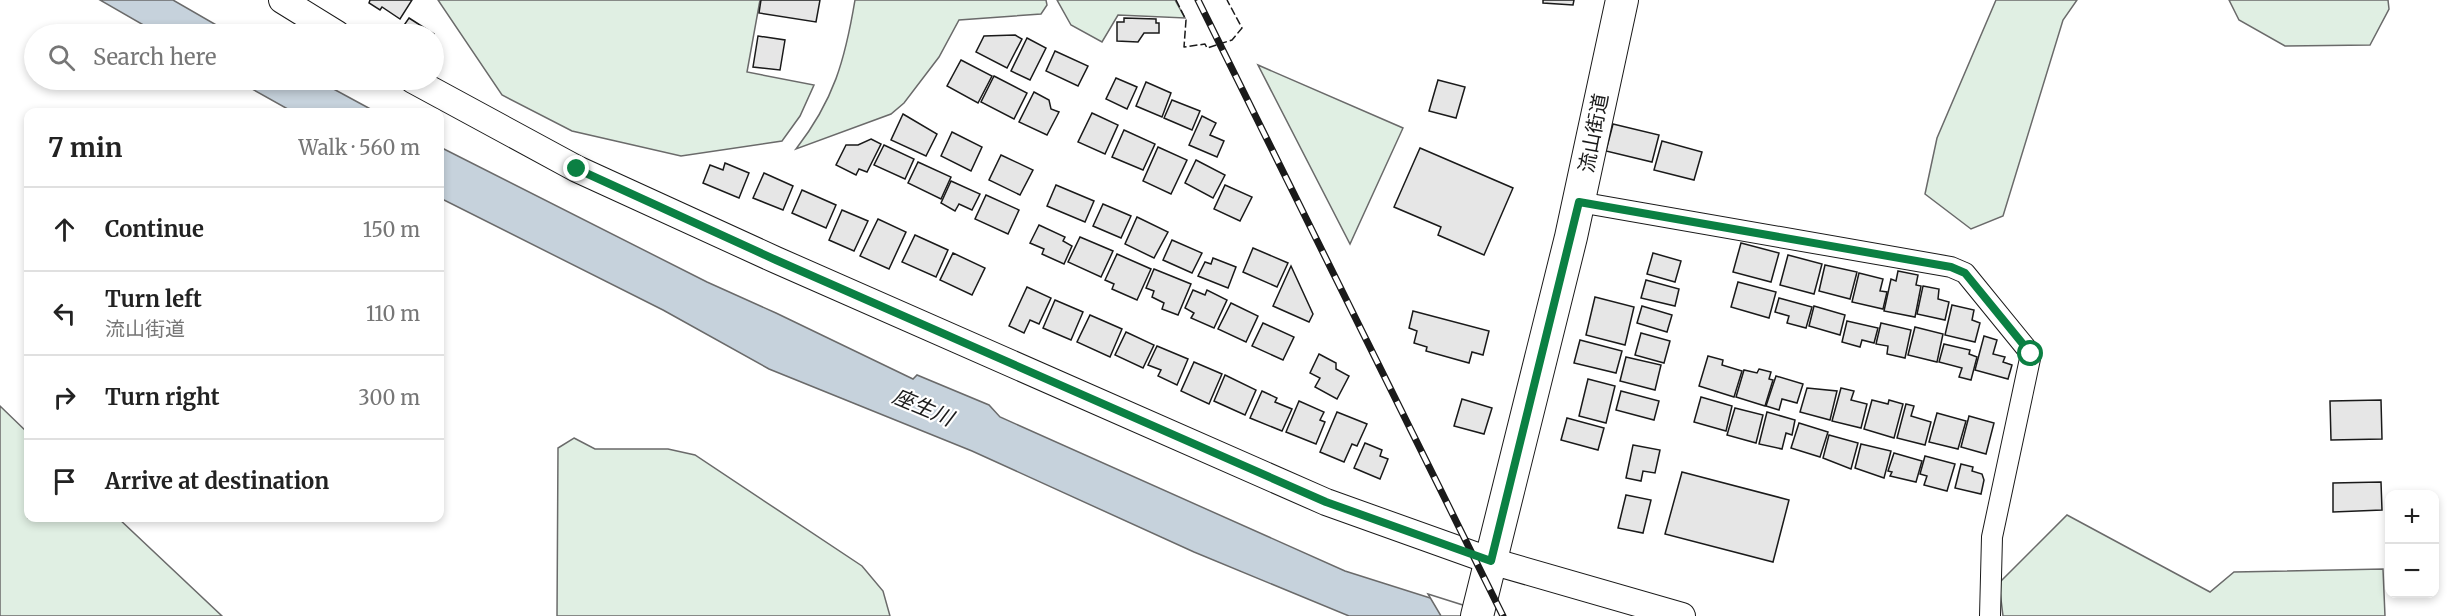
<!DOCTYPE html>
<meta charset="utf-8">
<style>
body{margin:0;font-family:Merriweather,"Noto Sans JP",serif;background:#f6f6f6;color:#222}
.controls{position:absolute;right:18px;bottom:18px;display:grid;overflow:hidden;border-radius:12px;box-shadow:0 3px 9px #0003}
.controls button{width:54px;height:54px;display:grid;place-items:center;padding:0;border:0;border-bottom:2px solid #e0e0e0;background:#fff;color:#222;font:30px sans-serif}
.stop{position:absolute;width:18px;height:18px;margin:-14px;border:4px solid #0b8043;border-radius:50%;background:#fff}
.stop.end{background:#0b8043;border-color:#fff;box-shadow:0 2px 6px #0008}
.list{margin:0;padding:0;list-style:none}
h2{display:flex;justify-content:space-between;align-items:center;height:78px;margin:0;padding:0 24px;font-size:26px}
h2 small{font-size:20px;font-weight:400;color:#767676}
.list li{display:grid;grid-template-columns:39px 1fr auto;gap:18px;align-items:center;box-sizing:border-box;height:84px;padding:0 24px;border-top:2px solid #e0e0e0}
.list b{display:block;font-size:22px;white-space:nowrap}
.list p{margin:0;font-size:20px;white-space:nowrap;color:#767676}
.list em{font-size:20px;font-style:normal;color:#767676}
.icon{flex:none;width:33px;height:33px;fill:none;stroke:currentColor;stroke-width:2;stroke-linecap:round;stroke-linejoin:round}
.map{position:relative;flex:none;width:2457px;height:616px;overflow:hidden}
.search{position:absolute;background:#fff;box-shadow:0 3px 9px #0003;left:24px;top:24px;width:420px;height:66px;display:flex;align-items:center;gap:15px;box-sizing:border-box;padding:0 21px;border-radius:33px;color:#767676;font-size:22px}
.panel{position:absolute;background:#fff;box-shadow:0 3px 9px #0003;left:24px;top:108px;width:420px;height:414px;border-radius:12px}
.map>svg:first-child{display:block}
</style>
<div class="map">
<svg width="2457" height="616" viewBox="0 0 2457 616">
<rect width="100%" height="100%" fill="#fff"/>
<g fill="#e0efe3" stroke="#6a6a6a" stroke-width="1.5">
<polygon points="438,0 760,0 747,72 814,85 800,116 782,141 681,156 572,131 502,95"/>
<path d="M855,0H1046L1047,5L1041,14L959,20L939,57L904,103L891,114L796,149C834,100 845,60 855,0Z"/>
<polygon points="1057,0 1175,0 1185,18 1118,15 1102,42 1071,25"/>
<polygon points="1996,0 2077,0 2063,20 2003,216 1971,229 1925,194 1937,138"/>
<polygon points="2229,0 2388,0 2389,9 2370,45 2285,46 2239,20"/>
<polygon points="1258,65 1403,128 1350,244"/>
<polygon points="0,406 28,433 28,518 118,518 222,616 0,616"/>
<polygon points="574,438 595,449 668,449 695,455 862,566 883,591 890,616 557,616 558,448"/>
<polygon points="2067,515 2210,592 2234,572 2383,569 2385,616 2003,616 1999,583"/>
</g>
<g fill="#c6d2dc" stroke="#6a6a6a" stroke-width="1.5">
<polygon points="100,0 173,0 232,34 159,34"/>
<polygon points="236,80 317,80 376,112 293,112"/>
<polygon points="440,147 707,282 776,313 913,379 917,375 989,405 1000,417 1345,571 1487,616 1349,616 1194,552 972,451 769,369 663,310 440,198"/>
</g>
<polygon fill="#fff" stroke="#6a6a6a" stroke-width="1.5" points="1428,594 1488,613 1490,616 1441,616"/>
<g fill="#e6e6e6" stroke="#1a1a1a" stroke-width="1.5">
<polygon points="370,0 412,0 400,19 382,7 380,10 369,3"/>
<polygon points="761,0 820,0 816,22 759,13"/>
<polygon points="1543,0 1574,0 1573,5 1543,3"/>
<polygon points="409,18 434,34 434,35 398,34"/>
<polygon points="1124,18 1156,19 1156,23 1159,23 1159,33 1144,33 1138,42 1117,41 1117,22 1124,22"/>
<polygon points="1015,35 1022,39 1007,68 976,52 984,36"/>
<polygon points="758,36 785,40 780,70 753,67"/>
<polygon points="1027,38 1046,48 1030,80 1011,71"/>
<polygon points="1055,51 1088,66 1078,86 1046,71"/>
<polygon points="961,60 992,76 978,103 947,86"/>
<polygon points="994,76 1027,93 1014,119 981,102"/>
<polygon points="1116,78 1137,87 1127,109 1106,99"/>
<polygon points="1438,80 1465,87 1456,118 1429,111"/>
<polygon points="1146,82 1171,93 1162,117 1136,106"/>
<polygon points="1034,92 1049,100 1051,109 1059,112 1047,135 1019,122"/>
<polygon points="1172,100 1200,111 1192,130 1164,118"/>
<polygon points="1092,113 1118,125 1105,154 1078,142"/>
<polygon points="903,114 937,134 926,156 891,140"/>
<polygon points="1202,116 1216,123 1210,135 1224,141 1217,157 1189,145"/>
<polygon points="1613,124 1659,135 1652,162 1606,151"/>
<polygon points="1124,130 1155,144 1143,170 1112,157"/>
<polygon points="952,132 982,147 971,171 941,156"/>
<polygon points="871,139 881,144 867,172 859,169 856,175 836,165 846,145 858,145"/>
<polygon points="1662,141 1702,152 1694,180 1654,170"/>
<polygon points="884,145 914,159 905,179 874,165"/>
<polygon points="1158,147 1187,160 1171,194 1143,181"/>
<polygon points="1420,148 1513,188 1484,255 1438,235 1441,227 1394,207"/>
<polygon points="1001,155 1033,170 1020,195 989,180"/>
<polygon points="1196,160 1225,175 1213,198 1185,183"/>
<polygon points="918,162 951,177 941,199 908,183"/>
<polygon points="725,163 749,173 739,198 703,183 710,165 723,170"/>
<polygon points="764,173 793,186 783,210 753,198"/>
<polygon points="951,181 980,194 972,210 959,204 955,211 941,203"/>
<polygon points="1056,185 1094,201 1085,222 1047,206"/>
<polygon points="1225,185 1252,197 1240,221 1214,209"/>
<polygon points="802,190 836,205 826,228 792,213"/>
<polygon points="986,195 1019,210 1008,234 975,219"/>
<polygon points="1103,204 1131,216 1121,238 1093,226"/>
<polygon points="842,210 868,221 854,251 829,240"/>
<polygon points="1137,217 1168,232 1154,258 1125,244"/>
<polygon points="878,219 906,232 889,269 860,256"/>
<polygon points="1039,225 1065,237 1063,241 1072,246 1064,264 1042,254 1044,249 1030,243"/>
<polygon points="915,235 948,250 936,277 902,262"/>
<polygon points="1080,237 1113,251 1101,277 1068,262"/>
<polygon points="1172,240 1202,253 1192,273 1163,260"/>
<polygon points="1741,243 1779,253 1771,282 1733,272"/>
<polygon points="1253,248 1288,263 1277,287 1243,272"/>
<polygon points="953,253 985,268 972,295 940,280"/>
<polygon points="1653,253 1681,261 1675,282 1647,274"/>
<polygon points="1117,254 1151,269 1137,300 1112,289 1114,284 1105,280"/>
<polygon points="1788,255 1822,264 1814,294 1780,285"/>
<polygon points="1213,258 1236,267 1228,288 1198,276 1205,262 1211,264"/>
<polygon points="1825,265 1857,272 1850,299 1819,291"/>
<polygon points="1291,266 1313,314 1309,322 1273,306"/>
<polygon points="1154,269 1191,284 1178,315 1162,309 1164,303 1152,297 1154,291 1146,288"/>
<polygon points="1898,271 1918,275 1916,285 1921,286 1915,317 1884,311 1891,279 1896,281"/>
<polygon points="1859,273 1883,279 1880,291 1887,292 1883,309 1852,302"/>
<polygon points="1646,280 1679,289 1675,306 1641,298"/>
<polygon points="1738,282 1776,292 1769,318 1731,307"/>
<polygon points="1923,286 1939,289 1938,299 1949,302 1945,320 1917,314"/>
<polygon points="1027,287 1051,298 1039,324 1030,320 1024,333 1009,326"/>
<polygon points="1193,290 1205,295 1207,290 1227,300 1214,328 1191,318 1194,313 1185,308"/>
<polygon points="1595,297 1634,307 1625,345 1586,335"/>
<polygon points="1779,298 1812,307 1806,328 1787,323 1789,316 1775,312"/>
<polygon points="1055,300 1083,312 1071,340 1043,328"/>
<polygon points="1231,303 1258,316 1246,342 1218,329"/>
<polygon points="1952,305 1974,310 1972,320 1980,323 1975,342 1945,335"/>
<polygon points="1642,306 1672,315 1667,332 1637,323"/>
<polygon points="1814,306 1845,315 1840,335 1809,326"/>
<polygon points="1413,311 1489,331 1483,355 1472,352 1469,363 1426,351 1427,347 1414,343 1417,331 1409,328"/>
<polygon points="1090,315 1122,329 1110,357 1077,342"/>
<polygon points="1847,321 1878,328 1874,343 1862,340 1860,347 1842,342"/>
<polygon points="1263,323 1294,337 1283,360 1252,346"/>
<polygon points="1881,323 1911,330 1905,358 1887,354 1888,346 1876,344"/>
<polygon points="1915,327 1943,334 1937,362 1908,355"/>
<polygon points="1126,332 1154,345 1143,368 1115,355"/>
<polygon points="1641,333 1670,341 1664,363 1635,355"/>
<polygon points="1984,336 1997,340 1993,354 2005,357 2003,362 2012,365 2008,379 1975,370"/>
<polygon points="1580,340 1622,351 1616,373 1574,363"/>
<polygon points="1944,344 1970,350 1969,354 1977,357 1971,380 1959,377 1962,368 1939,362"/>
<polygon points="1157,346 1188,359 1177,385 1158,376 1161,370 1148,365"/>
<polygon points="1319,354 1336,363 1336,369 1349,376 1337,399 1315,387 1320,378 1310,373"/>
<polygon points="1708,356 1723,360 1722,365 1742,371 1734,397 1699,386"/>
<polygon points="1626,357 1661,365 1655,390 1620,381"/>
<polygon points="1194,362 1222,374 1209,404 1181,391"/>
<polygon points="1759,369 1771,372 1769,379 1773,380 1765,406 1736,397 1744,370 1757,373"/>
<polygon points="1225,375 1256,390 1245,415 1214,401"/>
<polygon points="1776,376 1803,384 1797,403 1782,399 1779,410 1766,406"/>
<polygon points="1588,379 1615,386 1606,423 1579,416"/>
<polygon points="1807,388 1837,391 1830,420 1800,412"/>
<polygon points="1841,388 1854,391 1851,400 1867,404 1861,428 1832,421"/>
<polygon points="1262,391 1277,398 1275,402 1292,409 1282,431 1250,418"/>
<polygon points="1621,391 1659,401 1654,420 1616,410"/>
<polygon points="1701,397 1732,406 1726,431 1694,422"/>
<polygon points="1462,399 1492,408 1484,434 1454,426"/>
<polygon points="1872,400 1888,404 1889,400 1903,404 1894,438 1864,429"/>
<polygon points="2381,400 2382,439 2331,440 2330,401"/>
<polygon points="1299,401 1324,412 1320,420 1325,422 1316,444 1286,432"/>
<polygon points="1906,404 1914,406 1911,416 1931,422 1925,445 1897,438"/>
<polygon points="1735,408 1763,415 1756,443 1727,435"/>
<polygon points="1337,412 1367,424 1357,446 1352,444 1344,462 1320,452"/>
<polygon points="1767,412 1795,420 1792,435 1786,433 1782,449 1759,444"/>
<polygon points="1937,413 1966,421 1958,449 1929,442"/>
<polygon points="1969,416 1994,423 1986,454 1961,447"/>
<polygon points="1567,418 1604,428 1598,450 1561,440"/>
<polygon points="1799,423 1828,432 1820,457 1791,448"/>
<polygon points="1829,435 1858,443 1851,469 1823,458"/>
<polygon points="1365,443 1382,450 1380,456 1388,459 1380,479 1354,468"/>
<polygon points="1861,444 1891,451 1884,478 1855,468"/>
<polygon points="1633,445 1660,450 1655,473 1643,471 1641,481 1626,478"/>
<polygon points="1894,453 1922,461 1916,482 1890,476 1892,472 1888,471"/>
<polygon points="1925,456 1955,464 1947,491 1924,485 1927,476 1920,474"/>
<polygon points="1961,464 1973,467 1972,471 1982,474 1984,480 1981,494 1955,488"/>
<polygon points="1682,472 1789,500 1773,562 1665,534"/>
<polygon points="2381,482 2382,510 2333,512 2333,483"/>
<polygon points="1626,495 1651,500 1643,533 1618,528"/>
</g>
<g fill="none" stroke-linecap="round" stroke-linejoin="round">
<defs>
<polyline id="minor" points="1579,202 1951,267 1965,273 2031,354 1992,537 1990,616"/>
<g id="tertiary">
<polyline points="282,0 337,34"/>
<polyline points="413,80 577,169 776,260 1326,502 1491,561 1682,616"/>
</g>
<polyline id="primary" points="1477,616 1571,237 1622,0"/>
</defs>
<use href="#minor" stroke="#1a1a1a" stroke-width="22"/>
<use href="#tertiary" stroke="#1a1a1a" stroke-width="28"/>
<use href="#primary" stroke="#1a1a1a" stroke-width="34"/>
<use href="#minor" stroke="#fff" stroke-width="20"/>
<use href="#tertiary" stroke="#fff" stroke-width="26"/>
<use href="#primary" stroke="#fff" stroke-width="32"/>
<defs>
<polyline id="rail" points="1198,0 1503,616"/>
</defs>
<use href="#rail" stroke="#1a1a1a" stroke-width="7"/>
<use href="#rail" stroke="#fff" stroke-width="4.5" stroke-dasharray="14" stroke-linecap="butt"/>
<polyline stroke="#1a1a1a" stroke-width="1.5" stroke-dasharray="8 3" stroke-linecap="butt" points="1176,0 1186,20 1184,47 1205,44 1207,48 1232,40 1242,28 1227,0"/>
</g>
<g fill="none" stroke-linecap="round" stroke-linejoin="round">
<polyline stroke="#0b8043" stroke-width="8" points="577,169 776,260 1326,502 1491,561 1579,202 1951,267 1965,273 2031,354"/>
</g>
<g text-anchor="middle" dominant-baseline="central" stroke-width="4.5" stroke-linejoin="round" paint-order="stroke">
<g font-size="20" fill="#1a1a1a" stroke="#fff">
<text transform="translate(1593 133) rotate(-79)">流山街道</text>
</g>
<g font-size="21" font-style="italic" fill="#1a1a1a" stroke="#fff">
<text transform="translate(923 407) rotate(23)">座生川</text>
</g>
</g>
</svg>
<div class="controls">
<button>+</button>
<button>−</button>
</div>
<div class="stop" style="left:2031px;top:354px"></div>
<div class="stop end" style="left:577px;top:169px"></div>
<div class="search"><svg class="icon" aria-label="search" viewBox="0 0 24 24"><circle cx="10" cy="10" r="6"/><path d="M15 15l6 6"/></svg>Search here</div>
<section class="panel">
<h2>7 min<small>Walk · 560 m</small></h2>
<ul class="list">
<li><svg class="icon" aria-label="ahead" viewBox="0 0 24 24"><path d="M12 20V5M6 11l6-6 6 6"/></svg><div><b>Continue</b></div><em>150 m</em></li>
<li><svg class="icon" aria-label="left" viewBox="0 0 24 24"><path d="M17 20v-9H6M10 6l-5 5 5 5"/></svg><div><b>Turn left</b><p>流山街道</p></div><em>110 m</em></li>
<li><svg class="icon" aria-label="right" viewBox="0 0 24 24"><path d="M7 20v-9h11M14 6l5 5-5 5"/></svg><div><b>Turn right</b></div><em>300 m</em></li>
<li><svg class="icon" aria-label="arrive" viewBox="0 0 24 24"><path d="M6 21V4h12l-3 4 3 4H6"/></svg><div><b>Arrive at destination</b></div></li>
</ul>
</section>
</div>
